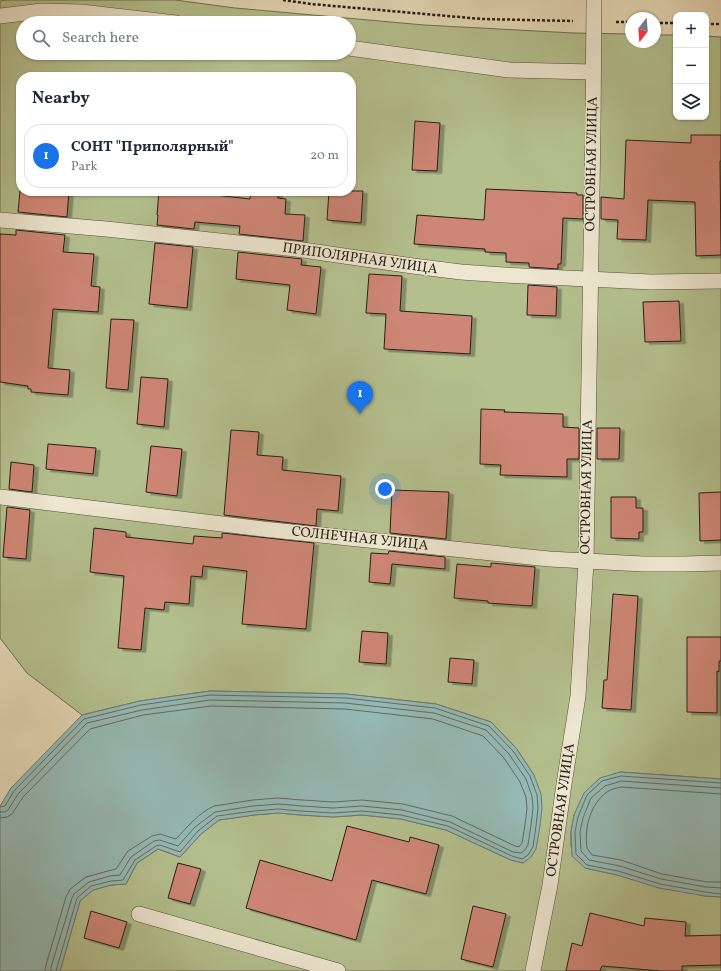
<!DOCTYPE html>
<meta charset="utf-8">
<style>
body{margin:0;font-family:Vollkorn,serif;background:#f6f6f7;color:#1f2937}
.controls{position:absolute;right:12px;top:12px;display:grid;overflow:hidden;border-radius:8px;box-shadow:0 1px 3px #0004}
.controls button{width:36px;height:36px;display:grid;place-items:center;padding:0;border:0;border-bottom:1px solid #e0e1e3;background:#fff;color:#1f2937;font:20px sans-serif}
.compass{position:absolute;left:625px;top:12px;width:36px;height:36px;border-radius:50%;background:#fff;box-shadow:0 1px 3px #0004;rotate:196deg}
.you{position:absolute;left:385px;top:489px;width:14px;height:14px;margin:-10px;border:3px solid #fff;border-radius:50%;background:#1a73e8;box-shadow:0 0 0 6px #1a73e833}
.badge{display:grid;place-items:center;width:26px;height:26px;border-radius:50%;background:#1a73e8;color:#fff;font-size:13px;font-weight:700}
.pin{position:absolute;translate:-50% -33px;filter:drop-shadow(0 1px 2px #0008)}
.pin::after{content:'';position:absolute;top:21px;width:14px;height:12px;background:inherit;clip-path:polygon(0 0,100% 0,50% 100%)}
.list{margin:0;padding:0;list-style:none}
h2{display:flex;justify-content:space-between;align-items:center;height:52px;margin:0;padding:0 16px;font-size:17px}
h2 small{font-size:13px;font-weight:400;color:#747a83}
.list li{display:grid;grid-template-columns:26px 1fr auto;gap:12px;align-items:center;box-sizing:border-box;height:64px;margin:0 8px 8px;padding:0 8px;border:1px solid #e0e1e3;border-radius:16px}
.list b{display:block;font-size:15px;white-space:nowrap}
.list p{margin:0;font-size:13px;white-space:nowrap;color:#747a83}
.list em{font-size:13px;font-style:normal;color:#747a83}
.icon{flex:none;width:22px;height:22px;fill:none;stroke:currentColor;stroke-width:2;stroke-linecap:round;stroke-linejoin:round}
.map{position:relative;flex:none;width:721px;height:971px;overflow:hidden}
.search{position:absolute;background:#fff;box-shadow:0 1px 3px #0004;left:16px;top:16px;width:340px;height:44px;display:flex;align-items:center;gap:10px;box-sizing:border-box;padding:0 14px;border-radius:22px;color:#747a83;font-size:15px}
.panel{position:absolute;background:#fff;box-shadow:0 1px 3px #0004;left:16px;top:72px;width:340px;height:124px;border-radius:16px}
.map>svg:first-child{display:block}
</style>
<div class="map">
<svg width="721" height="971" viewBox="0 0 721 971">
<defs>
<filter id="shadow"><feDropShadow dx="4.5" dy="2.5" stdDeviation="0" flood-color="#0004"/></filter>
</defs>
<rect width="100%" height="100%" fill="#e4d8b6"/>
<filter id="stains"><feTurbulence type="fractalNoise" baseFrequency=".005" numOctaves="4"/><feColorMatrix values="0 0 0 0 .2 0 0 0 0 .09 0 0 0 0 .02 0 0 0 .5 -.17"/></filter>
<radialGradient id="worn" r=".72"><stop offset=".6" stop-color="#630" stop-opacity="0"/><stop offset="1" stop-color="#630" stop-opacity=".3"/></radialGradient>
<path fill="#b4bf8e" stroke="#6e6e50" fill-rule="evenodd" d="M6,0H175L235,8L424,25L573,33L631,34V42H655V35H676V117H706V36L721,37V779L620,772L574,815L571,832V846L585,868L617,875L705,896L721,897V971H60L80,901L93,890L111,885L126,884L137,863L158,849L180,857L201,834L219,820L254,815L278,813L301,815L333,817L362,815L401,819L446,830L511,860L523,863L534,775L516,748L491,722L436,704L346,694L210,691L140,701L82,715L27,673L0,638V1ZM23,23H349V53H23ZM21,77H351V191H21Z"/>
<g fill="#96b9b4" stroke="#6a7b73">
<polygon points="210,691 346,694 436,704 491,722 516,748 534,775 541,794 542,808 540,826 536,849 531,857 523,863 511,860 446,830 401,819 362,815 333,817 301,815 278,813 254,815 219,820 201,834 180,857 158,849 137,863 126,884 111,885 93,890 80,901 60,971 0,971 0,806 11,788 82,715 140,701"/>
<polygon points="620,772 721,779 721,897 705,896 659,888 617,875 585,868 572,856 571,832 574,815 584,793 600,778"/>
</g>
<g fill="none" stroke-linecap="round" stroke-linejoin="round">
<g stroke="#5f6c63" stroke-width="1">
<polyline points="721,783 621,776 602,781 587,795 578,817 575,832 576,854 587,865 618,871 660,884 705,892 721,894"/>
<polyline points="721,788 621,781 605,786 591,798 583,818 580,832 581,851 589,860 620,866 661,879 706,887 721,888"/>
<path d="M721,794L621,787C617,788 611,789 607,792C590,804 584,829 587,848L592,855L621,860L662,874L707,882H721"/>
<polyline points="0,807 5,806 14,791 84,719 141,705 210,695 346,698 435,708 489,726 513,751 530,776 537,795 538,808 536,826 533,847 528,855 522,859 512,856 448,826 401,815 362,811 333,813 301,811 278,809 254,811 217,816 198,831 180,852 160,845 156,846 135,860 123,880 111,881 91,886 77,898 56,971"/>
<polyline points="0,812 5,812 8,810 18,794 87,723 142,710 210,700 345,703 434,713 486,730 509,754 526,779 532,796 533,808 531,825 528,845 524,851 521,853 513,852 450,822 402,810 362,806 333,808 302,806 279,804 253,806 215,812 195,827 178,846 160,840 154,841 131,857 120,875 110,876 89,882 74,894 72,898 51,967 51,971"/>
<path d="M0,818L7,817L12,814L23,797L90,729L143,715L211,706L345,709L433,719L483,736L504,758L520,782L526,797L527,808L525,825L522,843L519,847L515,846L452,816L403,804L362,800L333,802L302,800L278,798L253,800L214,806C200,812 187,827 176,839L160,834L152,836L128,851L116,869L108,871L86,877L70,889L66,897L46,965L45,971"/>
</g>
</g>
<g fill="#ce8676" stroke="#281e12" filter="url(#shadow)">
<polygon points="415,121 440,123 437,171 412,170"/>
<polygon points="691,135 721,135 721,161 720,161 721,255 696,256 695,202 648,200 646,240 617,239 618,220 601,219 601,197 624,199 626,140 691,143"/>
<polygon points="486,189 577,193 577,195 583,195 583,219 563,218 561,264 558,264 558,269 529,267 529,263 506,262 506,253 485,252 485,249 414,244 417,215 484,220"/>
<polygon points="20,191 69,191 67,217 18,212"/>
<polygon points="159,191 198,191 198,193 250,199 251,191 278,191 278,198 286,199 285,214 305,215 303,241 239,234 240,226 195,222 194,229 157,225 158,215 157,215"/>
<polygon points="329,191 363,191 361,223 327,220"/>
<polygon points="16,230 65,235 63,252 94,254 91,286 100,287 98,312 53,309 48,368 70,370 68,395 31,392 31,389 28,389 28,386 0,382 0,234 16,235"/>
<polygon points="155,243 193,247 187,308 149,304"/>
<polygon points="238,252 302,259 301,265 321,267 316,314 287,310 290,285 236,279"/>
<polygon points="369,274 402,276 400,311 472,316 470,354 384,349 386,314 366,313"/>
<polygon points="528,285 557,287 556,316 527,315"/>
<polygon points="679,301 681,341 645,342 643,302"/>
<polygon points="111,319 134,320 128,390 106,388"/>
<polygon points="141,377 168,379 164,427 137,424"/>
<polygon points="481,409 505,410 504,412 563,414 563,427 579,428 579,459 567,459 567,477 500,475 501,465 480,464"/>
<polygon points="597,428 620,428 619,459 597,459"/>
<polygon points="231,430 259,432 257,455 283,457 282,470 341,476 338,511 317,509 316,526 224,515"/>
<polygon points="48,444 96,448 93,474 46,469"/>
<polygon points="151,446 182,449 177,496 146,492"/>
<polygon points="11,462 34,465 32,492 9,489"/>
<polygon points="392,490 449,492 446,539 390,533"/>
<polygon points="721,492 721,540 700,541 699,493"/>
<polygon points="611,497 636,497 636,508 643,508 643,532 639,532 639,539 611,538"/>
<polygon points="7,507 30,510 26,559 3,557"/>
<polygon points="94,528 126,532 126,537 193,544 194,536 222,538 222,533 314,543 306,629 242,624 247,571 203,566 202,577 191,576 189,604 165,602 164,610 145,608 141,650 118,648 124,576 90,572"/>
<polygon points="389,551 445,557 445,569 392,564 390,584 369,582 371,553 388,554"/>
<polygon points="491,563 535,567 532,606 488,603 488,601 454,598 457,564 491,567"/>
<polygon points="613,594 638,596 631,710 602,708 604,680 607,680"/>
<polygon points="362,631 388,633 386,664 359,662"/>
<polygon points="687,637 721,637 721,661 719,661 719,672 717,671 717,713 687,712"/>
<polygon points="450,658 474,660 472,684 448,682"/>
<polygon points="347,826 409,842 410,837 439,845 426,894 372,880 356,940 246,908 260,860 332,881"/>
<polygon points="178,863 201,869 190,904 168,898"/>
<polygon points="473,906 506,914 493,967 461,959"/>
<polygon points="91,911 127,922 119,948 84,938"/>
<polygon points="590,913 644,926 645,918 686,922 685,936 721,935 721,965 682,966 682,971 661,971 602,966 600,971 566,971 572,943 582,946"/>
</g>
<g fill="none" stroke-linecap="round" stroke-linejoin="round">
<defs>
<g id="service">
<polyline points="0,16 42,11 81,12 176,23"/>
<polyline points="349,48 509,70 593,72"/>
<polyline points="0,220 106,229 296,249 413,266 461,272 504,275 651,282 721,281"/>
<polyline points="0,497 263,529 549,559 643,564 684,564 721,563"/>
<polyline points="139,914 338,971"/>
<polyline points="533,971 550,885 564,784 578,696 586,562 593,129 594,0"/>
</g>
</defs>
<use href="#service" stroke="#574c3b" stroke-width="16"/>
<g stroke="#281e12" stroke-width="2.5" stroke-dasharray="3 2" stroke-linecap="butt">
<polyline points="283,0 311,4 482,19 573,21"/>
<polyline points="616,22 631,22"/>
<polyline points="655,23 676,23"/>
<polyline points="706,24 721,24"/>
</g>
<use href="#service" stroke="#ede6d0" stroke-width="15"/>
</g>
<g text-anchor="middle" dominant-baseline="central" stroke-width="3" stroke-linejoin="round" paint-order="stroke">
<g font-size="14" fill="#281e12" stroke="#ede6d0">
<text transform="translate(592 164) rotate(-89)">ОСТРОВНАЯ УЛИЦА</text>
<text transform="translate(360 259) rotate(8)">ПРИПОЛЯРНАЯ УЛИЦА</text>
<text transform="translate(587 487) rotate(-89)">ОСТРОВНАЯ УЛИЦА</text>
<text transform="translate(360 539) rotate(6)">СОЛНЕЧНАЯ УЛИЦА</text>
<text transform="translate(561 810) rotate(-82)">ОСТРОВНАЯ УЛИЦА</text>
</g>
</g>
<rect width="100%" height="100%" filter="url(#stains)"/>
<rect width="100%" height="100%" fill="url(#worn)"/>
</svg>
<div class="controls">
<button>+</button>
<button>−</button>
<button><svg class="icon" aria-label="layers" viewBox="0 0 24 24"><path d="M12 4l9 5-9 5-9-5zM3 14l9 5 9-5"/></svg></button>
</div>
<svg class="compass" viewBox="-18 -18 36 36"><path d="M0-13l5 13h-10z" fill="#e53935"/><path d="M0 13l5-13h-10z" fill="#747a83"/></svg>
<div class="you"></div>
<div class="pin badge" style="left:360px;top:414px">1</div>
<div class="search"><svg class="icon" aria-label="search" viewBox="0 0 24 24"><circle cx="10" cy="10" r="6"/><path d="M15 15l6 6"/></svg>Search here</div>
<section class="panel">
<h2>Nearby<small></small></h2>
<ul class="list">
<li><span class="badge">1</span><div><b>СОНТ &quot;Приполярный&quot;</b><p>Park</p></div><em>20 m</em></li>
</ul>
</section>
</div>
